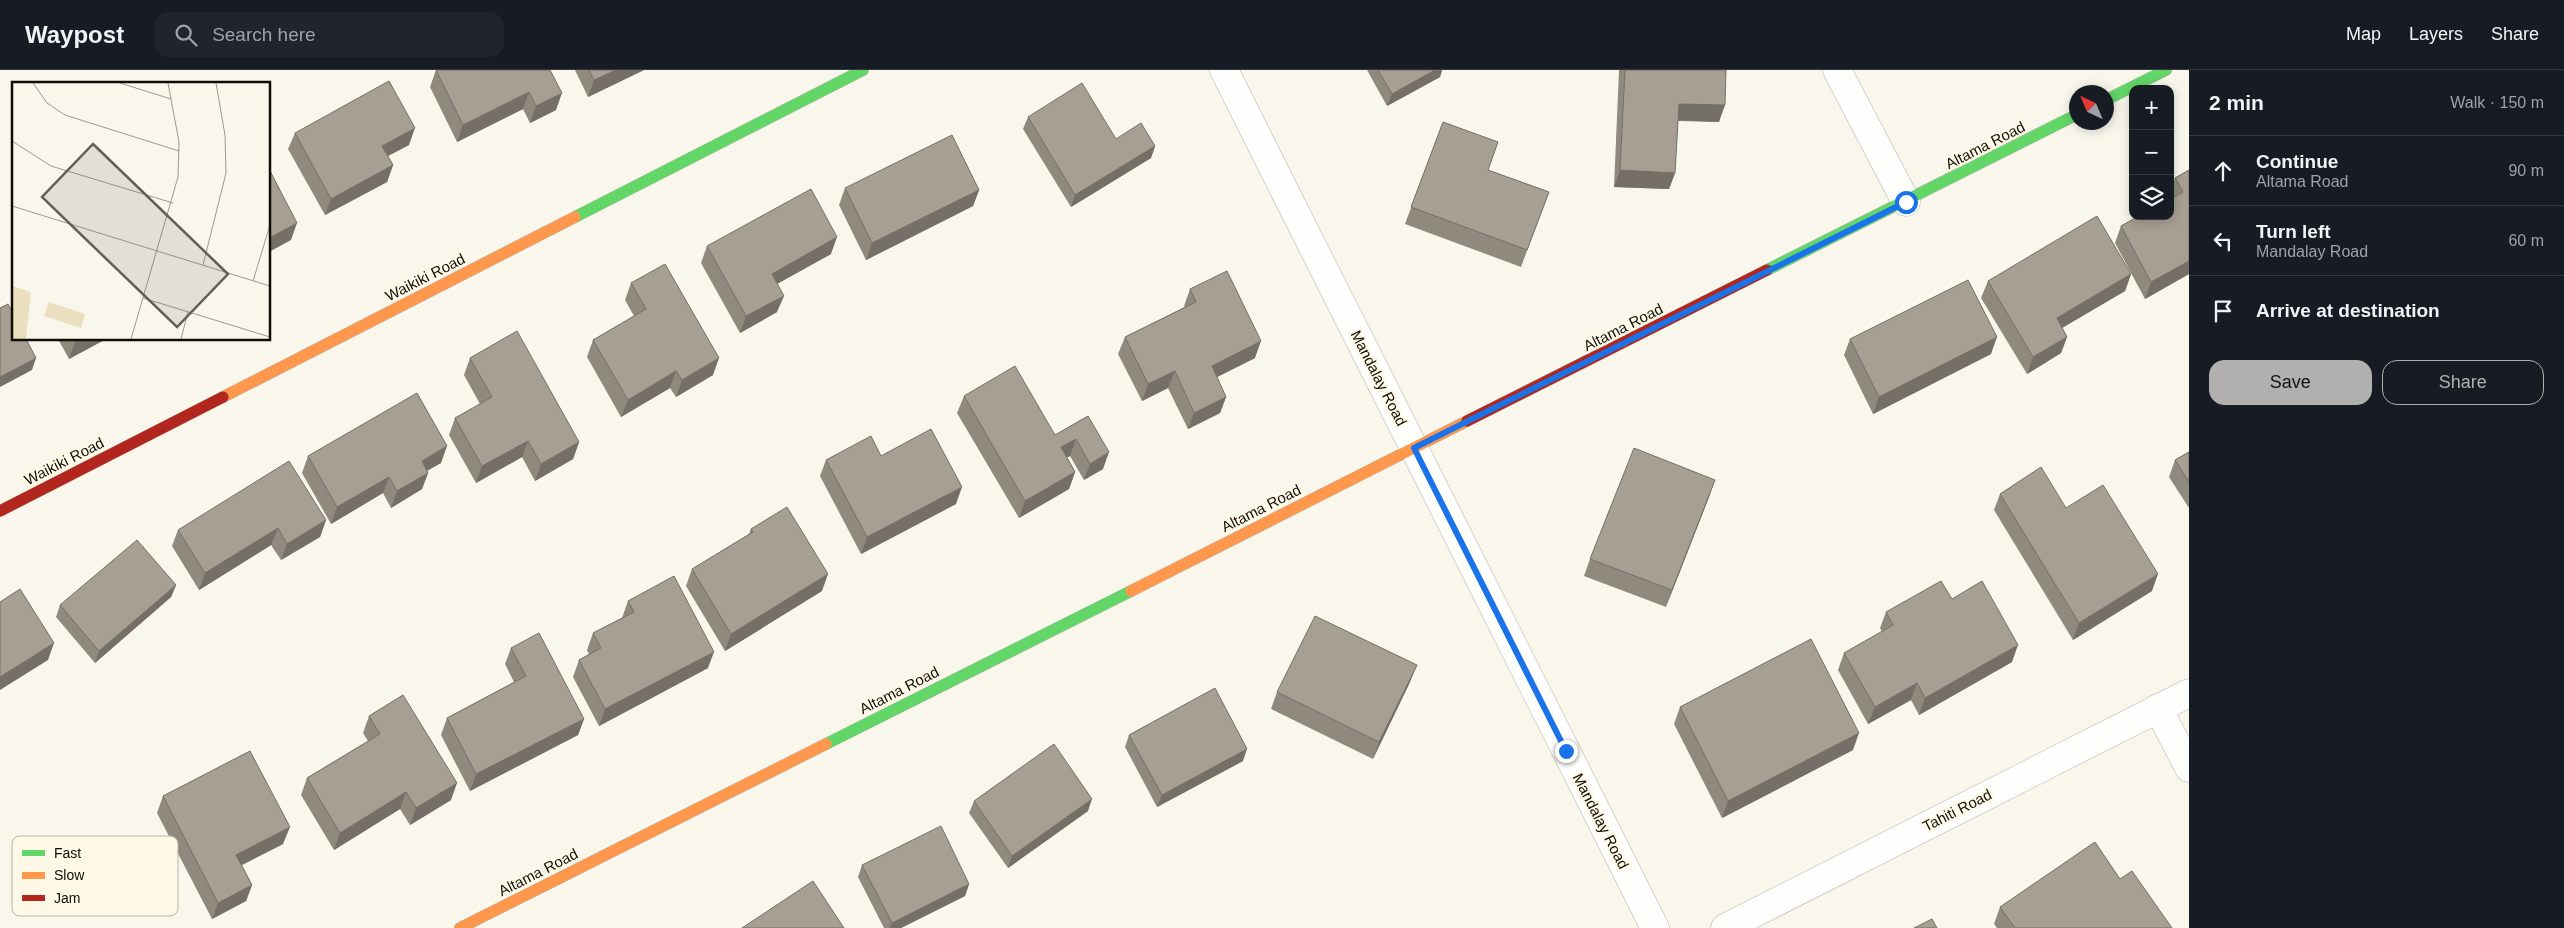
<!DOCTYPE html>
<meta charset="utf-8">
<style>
body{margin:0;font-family:Helvetica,sans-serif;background:#20242c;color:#f1f3f6}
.controls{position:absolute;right:15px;top:15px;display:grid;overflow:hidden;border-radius:10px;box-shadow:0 2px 12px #0003}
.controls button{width:45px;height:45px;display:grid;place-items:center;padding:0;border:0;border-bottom:1px solid #363941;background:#171b24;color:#f1f3f6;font:25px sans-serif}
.compass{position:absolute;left:2069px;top:15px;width:45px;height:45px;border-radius:50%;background:#171b24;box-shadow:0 2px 12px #0003;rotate:316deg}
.stop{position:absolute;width:15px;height:15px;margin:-11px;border:4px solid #1a73e8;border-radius:50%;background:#fff}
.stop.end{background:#1a73e8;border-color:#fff;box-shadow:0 1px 5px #0008}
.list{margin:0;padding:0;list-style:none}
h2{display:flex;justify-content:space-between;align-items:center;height:65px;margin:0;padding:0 20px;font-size:21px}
h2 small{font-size:16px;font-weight:400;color:#9ea1a6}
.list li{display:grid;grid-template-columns:32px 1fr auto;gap:15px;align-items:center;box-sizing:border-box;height:70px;padding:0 20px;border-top:1px solid #363941}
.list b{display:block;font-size:19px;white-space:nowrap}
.list p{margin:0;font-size:16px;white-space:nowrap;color:#9ea1a6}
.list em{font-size:16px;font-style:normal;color:#9ea1a6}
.actions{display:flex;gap:10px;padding:15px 20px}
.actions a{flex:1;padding:11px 0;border:1px solid #b1b0ae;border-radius:15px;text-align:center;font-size:18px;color:#b1b0ae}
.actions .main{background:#b1b0ae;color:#111}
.icon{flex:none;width:28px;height:28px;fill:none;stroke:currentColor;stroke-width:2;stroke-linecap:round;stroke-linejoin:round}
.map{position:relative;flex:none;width:2189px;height:858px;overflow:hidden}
header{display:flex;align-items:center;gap:30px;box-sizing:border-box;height:70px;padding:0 25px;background:#171b24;border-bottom:1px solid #363941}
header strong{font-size:24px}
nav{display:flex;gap:28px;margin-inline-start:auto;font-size:18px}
.search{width:350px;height:45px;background:#20242c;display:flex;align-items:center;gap:12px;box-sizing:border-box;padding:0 18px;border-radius:15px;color:#9ea1a6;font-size:19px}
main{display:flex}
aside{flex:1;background:#171b24}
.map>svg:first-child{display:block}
</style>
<header>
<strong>Waypost</strong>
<div class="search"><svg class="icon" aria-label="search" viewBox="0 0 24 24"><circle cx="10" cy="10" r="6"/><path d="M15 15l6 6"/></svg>Search here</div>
<nav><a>Map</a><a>Layers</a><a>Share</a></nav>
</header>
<main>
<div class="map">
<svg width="2189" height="858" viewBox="0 0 2189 858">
<rect width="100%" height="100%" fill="#f9f6ec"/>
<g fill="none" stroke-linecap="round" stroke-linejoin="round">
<defs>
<g id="street">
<polyline points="1224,0 1655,858"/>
<polyline points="1837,0 1906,132"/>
<polyline points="2158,638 2189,698"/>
<polyline points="1725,858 2189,623"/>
</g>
<g id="fast">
<polyline points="2106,30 2166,0"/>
<polyline points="575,147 863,0"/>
<polyline points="1767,200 2076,45"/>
<polyline points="826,674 1131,521"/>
</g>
<g id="slow">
<polyline points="223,327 575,147"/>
<polyline points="1131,521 1467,351"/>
<polyline points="460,858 826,674"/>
</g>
<g id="jam">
<polyline points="1467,351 1767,200"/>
<polyline points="0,441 223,327"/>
</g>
</defs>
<use href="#street" stroke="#b5b2a9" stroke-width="29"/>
<use href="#fast" stroke="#b5b2a9" stroke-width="12"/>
<use href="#slow" stroke="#b5b2a9" stroke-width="12"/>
<use href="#jam" stroke="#b5b2a9" stroke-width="12"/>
<use href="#street" stroke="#fefefc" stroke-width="28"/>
<use href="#fast" stroke="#63d668" stroke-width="11"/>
<use href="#slow" stroke="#ff974d" stroke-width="11"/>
<use href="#jam" stroke="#b3261e" stroke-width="11"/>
</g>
<g fill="#90897e">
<polygon points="436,0 550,0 556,40 530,53 523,39 457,72 430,17"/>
<polygon points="575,0 644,0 588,27"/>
<polygon points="1367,0 1442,0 1440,7 1387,36"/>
<polygon points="1619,0 1726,0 1719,52 1678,51 1675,103 1669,119 1614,117"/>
<polygon points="1028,47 1116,69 1155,76 1151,88 1071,137 1023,59"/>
<polygon points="1443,52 1488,100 1549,122 1521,197 1405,154"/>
<polygon points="295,63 409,75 388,86 393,95 387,112 325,145 288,79"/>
<polygon points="2189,100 2189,204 2145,229 2115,173 2121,156 2171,129 2170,127 2170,121 2175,108"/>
<polygon points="845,118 979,120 973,136 866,190 839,135"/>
<polygon points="707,176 831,184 777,214 777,242 740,263 701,193"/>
<polygon points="2131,204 2125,221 2062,258 2067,267 2061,283 2027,304 1981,228 1988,211"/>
<polygon points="631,213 713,305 676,327 670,318 621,347 587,287 593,270 634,246 625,230"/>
<polygon points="1190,219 1255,288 1217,307 1226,327 1220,343 1188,359 1168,318 1142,331 1118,284 1125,267 1185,237 1184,236"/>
<polygon points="58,269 106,269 69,289"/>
<polygon points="1850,269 1991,284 1873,344 1844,285"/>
<polygon points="470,288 579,372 573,389 535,411 522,387 476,413 449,365 455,348 480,334 464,305"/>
<polygon points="964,326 1055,365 1088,346 1103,399 1084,410 1070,386 1067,387 1075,402 1069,419 1019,448 957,343"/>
<polygon points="2189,382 2189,438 2169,407 2175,390"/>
<polygon points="308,386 441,393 427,401 428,403 422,419 391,438 383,423 331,454 302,403"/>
<polygon points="881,386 956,434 861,484 820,406 826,390"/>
<polygon points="2000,424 2066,438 2152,521 2073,570 1994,440"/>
<polygon points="1709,427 1666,537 1584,506 1590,489"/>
<polygon points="326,450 320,467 281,490 271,475 199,520 172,476 178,460"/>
<polygon points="751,459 822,521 725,581 686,516 692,499 749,464"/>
<polygon points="176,515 171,527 95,593 56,547 60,535"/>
<polygon points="1952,529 2012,592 1919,645 1911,630 1868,654 1838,600 1844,583 1882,562 1880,558 1886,542"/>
<polygon points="628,531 708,598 599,656 573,607 579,590 589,584 587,580 593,563 622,548"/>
<polygon points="511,578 584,649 578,665 470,721 441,665 447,648 514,612 505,594"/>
<polygon points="1410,612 1373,689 1271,639 1277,622"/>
<polygon points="1680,637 1853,680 1722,748 1674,654"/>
<polygon points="369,646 451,730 410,755 400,739 334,780 301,725 307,708 368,671 363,663"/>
<polygon points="1129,665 1243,691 1157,737 1125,677"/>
<polygon points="163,726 283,774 242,795 252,815 246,831 212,849 157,743"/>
<polygon points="974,731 1088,741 1008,798 969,743"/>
<polygon points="862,795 969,814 965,826 901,858 884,858 858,807"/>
<polygon points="2120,809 2172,858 1997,858 1994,854 2000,837"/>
</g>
<g fill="#766f67">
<polygon points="616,0 644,0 588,27 594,10"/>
<polygon points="1435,0 1442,0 1440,7 1387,36 1392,24"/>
<polygon points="529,22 523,39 457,72 463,55"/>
<polygon points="562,23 556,40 530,53 536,36"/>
<polygon points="1679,34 1725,35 1719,52 1673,50"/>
<polygon points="415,58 409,75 376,92 382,76"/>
<polygon points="1155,76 1151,88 1071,137 1075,125"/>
<polygon points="393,95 387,112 325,145 331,129"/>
<polygon points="1620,100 1675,103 1669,119 1614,117"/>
<polygon points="979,120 973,136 866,190 872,173"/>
<polygon points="297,153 291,170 269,182 269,168"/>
<polygon points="837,167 831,184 766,220 772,204"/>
<polygon points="2189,191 2189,204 2145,229 2151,212"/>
<polygon points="2131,204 2125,221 2050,265 2057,248"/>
<polygon points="784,226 777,242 740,263 746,246"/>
<polygon points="1997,267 1991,284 1873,344 1879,327"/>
<polygon points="2067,267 2061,283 2027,304 2033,287"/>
<polygon points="82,269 106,269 69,289 75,272"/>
<polygon points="1261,271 1255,288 1205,313 1212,296"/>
<polygon points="36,288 32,300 0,317 0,307"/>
<polygon points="719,288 713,305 676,327 682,310"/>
<polygon points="676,301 670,318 621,347 628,330"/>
<polygon points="1175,301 1168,318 1142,331 1148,314"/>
<polygon points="1226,327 1220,343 1188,359 1194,343"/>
<polygon points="1076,369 1070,386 1055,394 1061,377"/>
<polygon points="528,371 522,387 476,413 482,396"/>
<polygon points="579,372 573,389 535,411 541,394"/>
<polygon points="447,376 441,393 415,407 422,391"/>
<polygon points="1109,382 1103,399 1084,410 1090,394"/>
<polygon points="1075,402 1069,419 1019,448 1025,431"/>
<polygon points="428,403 422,419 391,438 397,421"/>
<polygon points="389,407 383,423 331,454 337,437"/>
<polygon points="1715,410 1709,427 1666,537 1672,520"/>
<polygon points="962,417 956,434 861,484 867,467"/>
<polygon points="326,450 320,467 281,490 287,474"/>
<polygon points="278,458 271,475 199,520 205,503"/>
<polygon points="828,504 822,521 725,581 731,564"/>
<polygon points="2158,504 2152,521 2073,570 2079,553"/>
<polygon points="176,515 171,527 95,593 99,581"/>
<polygon points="54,573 48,590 0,620 0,607"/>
<polygon points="2018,575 2012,592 1919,645 1925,628"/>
<polygon points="714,582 708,598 599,656 605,639"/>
<polygon points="1417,595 1410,612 1373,689 1379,672"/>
<polygon points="1917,613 1911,630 1868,654 1875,637"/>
<polygon points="584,649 578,665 470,721 476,704"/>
<polygon points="1859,663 1853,680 1722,748 1728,731"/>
<polygon points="1247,679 1243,691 1157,737 1162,725"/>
<polygon points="457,713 451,730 410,755 416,738"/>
<polygon points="406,722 400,739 334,780 340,763"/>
<polygon points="1092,729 1088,741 1008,798 1012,786"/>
<polygon points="290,757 283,774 230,801 236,785"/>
<polygon points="969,814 965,826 901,858 890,858 892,853"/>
<polygon points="252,815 246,831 212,849 218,833"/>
</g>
<g fill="#a89f93" stroke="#766f67">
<polygon points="436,0 550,0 562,23 536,36 529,22 463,55"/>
<polygon points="589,0 616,0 594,10"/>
<polygon points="1378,0 1435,0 1392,24"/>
<polygon points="1625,0 1726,0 1725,35 1679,34 1675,103 1620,100"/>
<polygon points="389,11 415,58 382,76 393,95 331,129 295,63"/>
<polygon points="1082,13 1116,69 1141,53 1155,76 1075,125 1028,47"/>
<polygon points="1443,52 1498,72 1488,100 1549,122 1527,180 1411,137"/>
<polygon points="952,65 979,120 872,173 845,118"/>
<polygon points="269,99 297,153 269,168"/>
<polygon points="2189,100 2189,191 2151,212 2121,156 2139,146 2170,146 2170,129 2183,122 2175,108"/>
<polygon points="811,119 837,167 772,204 784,226 746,246 707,176"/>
<polygon points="2097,146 2131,204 2057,248 2067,267 2033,287 1988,211"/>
<polygon points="665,194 719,288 682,310 676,301 628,330 593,270 646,239 631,213"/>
<polygon points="1227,201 1261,271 1212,296 1226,327 1194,343 1175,301 1148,314 1125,267 1196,232 1190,219"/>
<polygon points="1968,210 1997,267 1879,327 1850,269"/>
<polygon points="8,234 14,245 14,269 26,269 36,288 0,307 0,238"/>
<polygon points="517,261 579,372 541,394 528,371 482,396 455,348 492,327 470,288"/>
<polygon points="74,269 82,269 75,272"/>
<polygon points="1015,296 1055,365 1088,346 1109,382 1090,394 1076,369 1061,377 1075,402 1025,431 964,326"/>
<polygon points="417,323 447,376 422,391 428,403 397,421 389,407 337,437 308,386"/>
<polygon points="931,359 962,417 867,467 826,390 871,366 881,386"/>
<polygon points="1634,378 1715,410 1672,520 1590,489"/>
<polygon points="2189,382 2189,412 2175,390"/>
<polygon points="289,391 326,450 287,474 278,458 205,503 178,460"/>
<polygon points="2041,397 2066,438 2103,415 2158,504 2079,553 2000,424"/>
<polygon points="787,437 828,504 731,564 692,499 753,462 751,459"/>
<polygon points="137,470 176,515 99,581 60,535"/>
<polygon points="674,506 714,582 605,639 579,590 601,578 593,563 634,542 628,531"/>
<polygon points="1941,511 1952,529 1982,511 2018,575 1925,628 1917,613 1875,637 1844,583 1893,555 1886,542"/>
<polygon points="20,519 54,573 0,607 0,532"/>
<polygon points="1315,546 1417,595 1379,672 1277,622"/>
<polygon points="539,563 584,649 476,704 447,648 526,606 511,578"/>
<polygon points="1811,569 1859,663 1728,731 1680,637"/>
<polygon points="1215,618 1247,679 1162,725 1129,665"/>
<polygon points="403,625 457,713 416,738 406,722 340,763 307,708 380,664 369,646"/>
<polygon points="1054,674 1092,729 1012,786 974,731"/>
<polygon points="250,681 290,757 236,785 252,815 218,833 163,726"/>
<polygon points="941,756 969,814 892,853 862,795"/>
<polygon points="2095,772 2120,809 2132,801 2172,858 2015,858 2000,837"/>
<polygon points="813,811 844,858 742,858"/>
<polygon points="1932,849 1937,858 1914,858"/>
</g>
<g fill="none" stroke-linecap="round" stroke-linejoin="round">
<polyline stroke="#1a73e8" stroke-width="6" points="1566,681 1414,378 1906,132"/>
</g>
<g text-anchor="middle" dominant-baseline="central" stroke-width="5" stroke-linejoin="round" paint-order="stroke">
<g font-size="15" fill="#100d07" stroke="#fef9e7">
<text transform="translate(1985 75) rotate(-27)">Altama Road</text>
<text transform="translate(425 207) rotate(-27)">Waikiki Road</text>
<text transform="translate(1623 257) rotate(-27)">Altama Road</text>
<text transform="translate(1379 308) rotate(63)">Mandalay Road</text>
<text transform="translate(64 391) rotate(-27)">Waikiki Road</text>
<text transform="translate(1261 438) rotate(-27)">Altama Road</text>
<text transform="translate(899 620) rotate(-27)">Altama Road</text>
<text transform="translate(1957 740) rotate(-27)">Tahiti Road</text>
<text transform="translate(1601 751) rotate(63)">Mandalay Road</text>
<text transform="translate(538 802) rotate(-27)">Altama Road</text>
</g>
</g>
<g transform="translate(12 12)">
<rect width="258" height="258" fill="#f9f6ec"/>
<path d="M0,204L19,210L14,257H0ZM37,220L73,232L69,246L32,234Z" fill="#eadfbe"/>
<path fill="none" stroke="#9c9990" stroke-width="1" d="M21,1L35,21L53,33L167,69M108,1L159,17M0,59L39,84L161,121M0,124L258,204M191,183L214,91L213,53L204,1M241,199L258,143M131,216L258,255M119,257L166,95L167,60L156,1M169,257L176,230"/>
<path fill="#625f57" fill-opacity="0.15" stroke="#625f57" stroke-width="2.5" d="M81,62L216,192L165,245L30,115Z"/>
<rect width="258" height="258" fill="none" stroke="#100d07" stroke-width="2.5"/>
</g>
<rect x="12" y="766" width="166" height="80" rx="8" fill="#fef9e7" stroke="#b7b2a4" stroke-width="1"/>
<rect x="22" y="780" width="23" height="6" fill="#63d668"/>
<rect x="22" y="802" width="23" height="7" fill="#ff974d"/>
<rect x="22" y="825" width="23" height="6" fill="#b3261e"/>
<g font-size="14" fill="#100d07">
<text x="54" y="788">Fast</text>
<text x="54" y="810">Slow</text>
<text x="54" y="833">Jam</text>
</g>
</svg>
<div class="controls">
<button>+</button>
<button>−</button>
<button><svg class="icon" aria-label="layers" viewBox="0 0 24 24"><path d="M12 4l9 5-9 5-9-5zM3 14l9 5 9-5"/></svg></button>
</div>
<svg class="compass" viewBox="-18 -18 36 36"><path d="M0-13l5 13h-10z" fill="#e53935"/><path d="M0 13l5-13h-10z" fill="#9ea1a6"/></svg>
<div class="stop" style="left:1906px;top:132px"></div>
<div class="stop end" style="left:1566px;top:681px"></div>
</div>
<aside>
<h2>2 min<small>Walk · 150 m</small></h2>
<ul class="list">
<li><svg class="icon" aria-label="ahead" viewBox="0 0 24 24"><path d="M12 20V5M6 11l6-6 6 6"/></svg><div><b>Continue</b><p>Altama Road</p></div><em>90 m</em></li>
<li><svg class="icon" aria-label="left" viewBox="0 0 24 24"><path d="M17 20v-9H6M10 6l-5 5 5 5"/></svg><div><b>Turn left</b><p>Mandalay Road</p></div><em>60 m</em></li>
<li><svg class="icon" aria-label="arrive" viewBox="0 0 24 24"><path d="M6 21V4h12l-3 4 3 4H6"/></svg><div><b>Arrive at destination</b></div></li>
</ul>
<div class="actions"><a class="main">Save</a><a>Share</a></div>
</aside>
</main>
